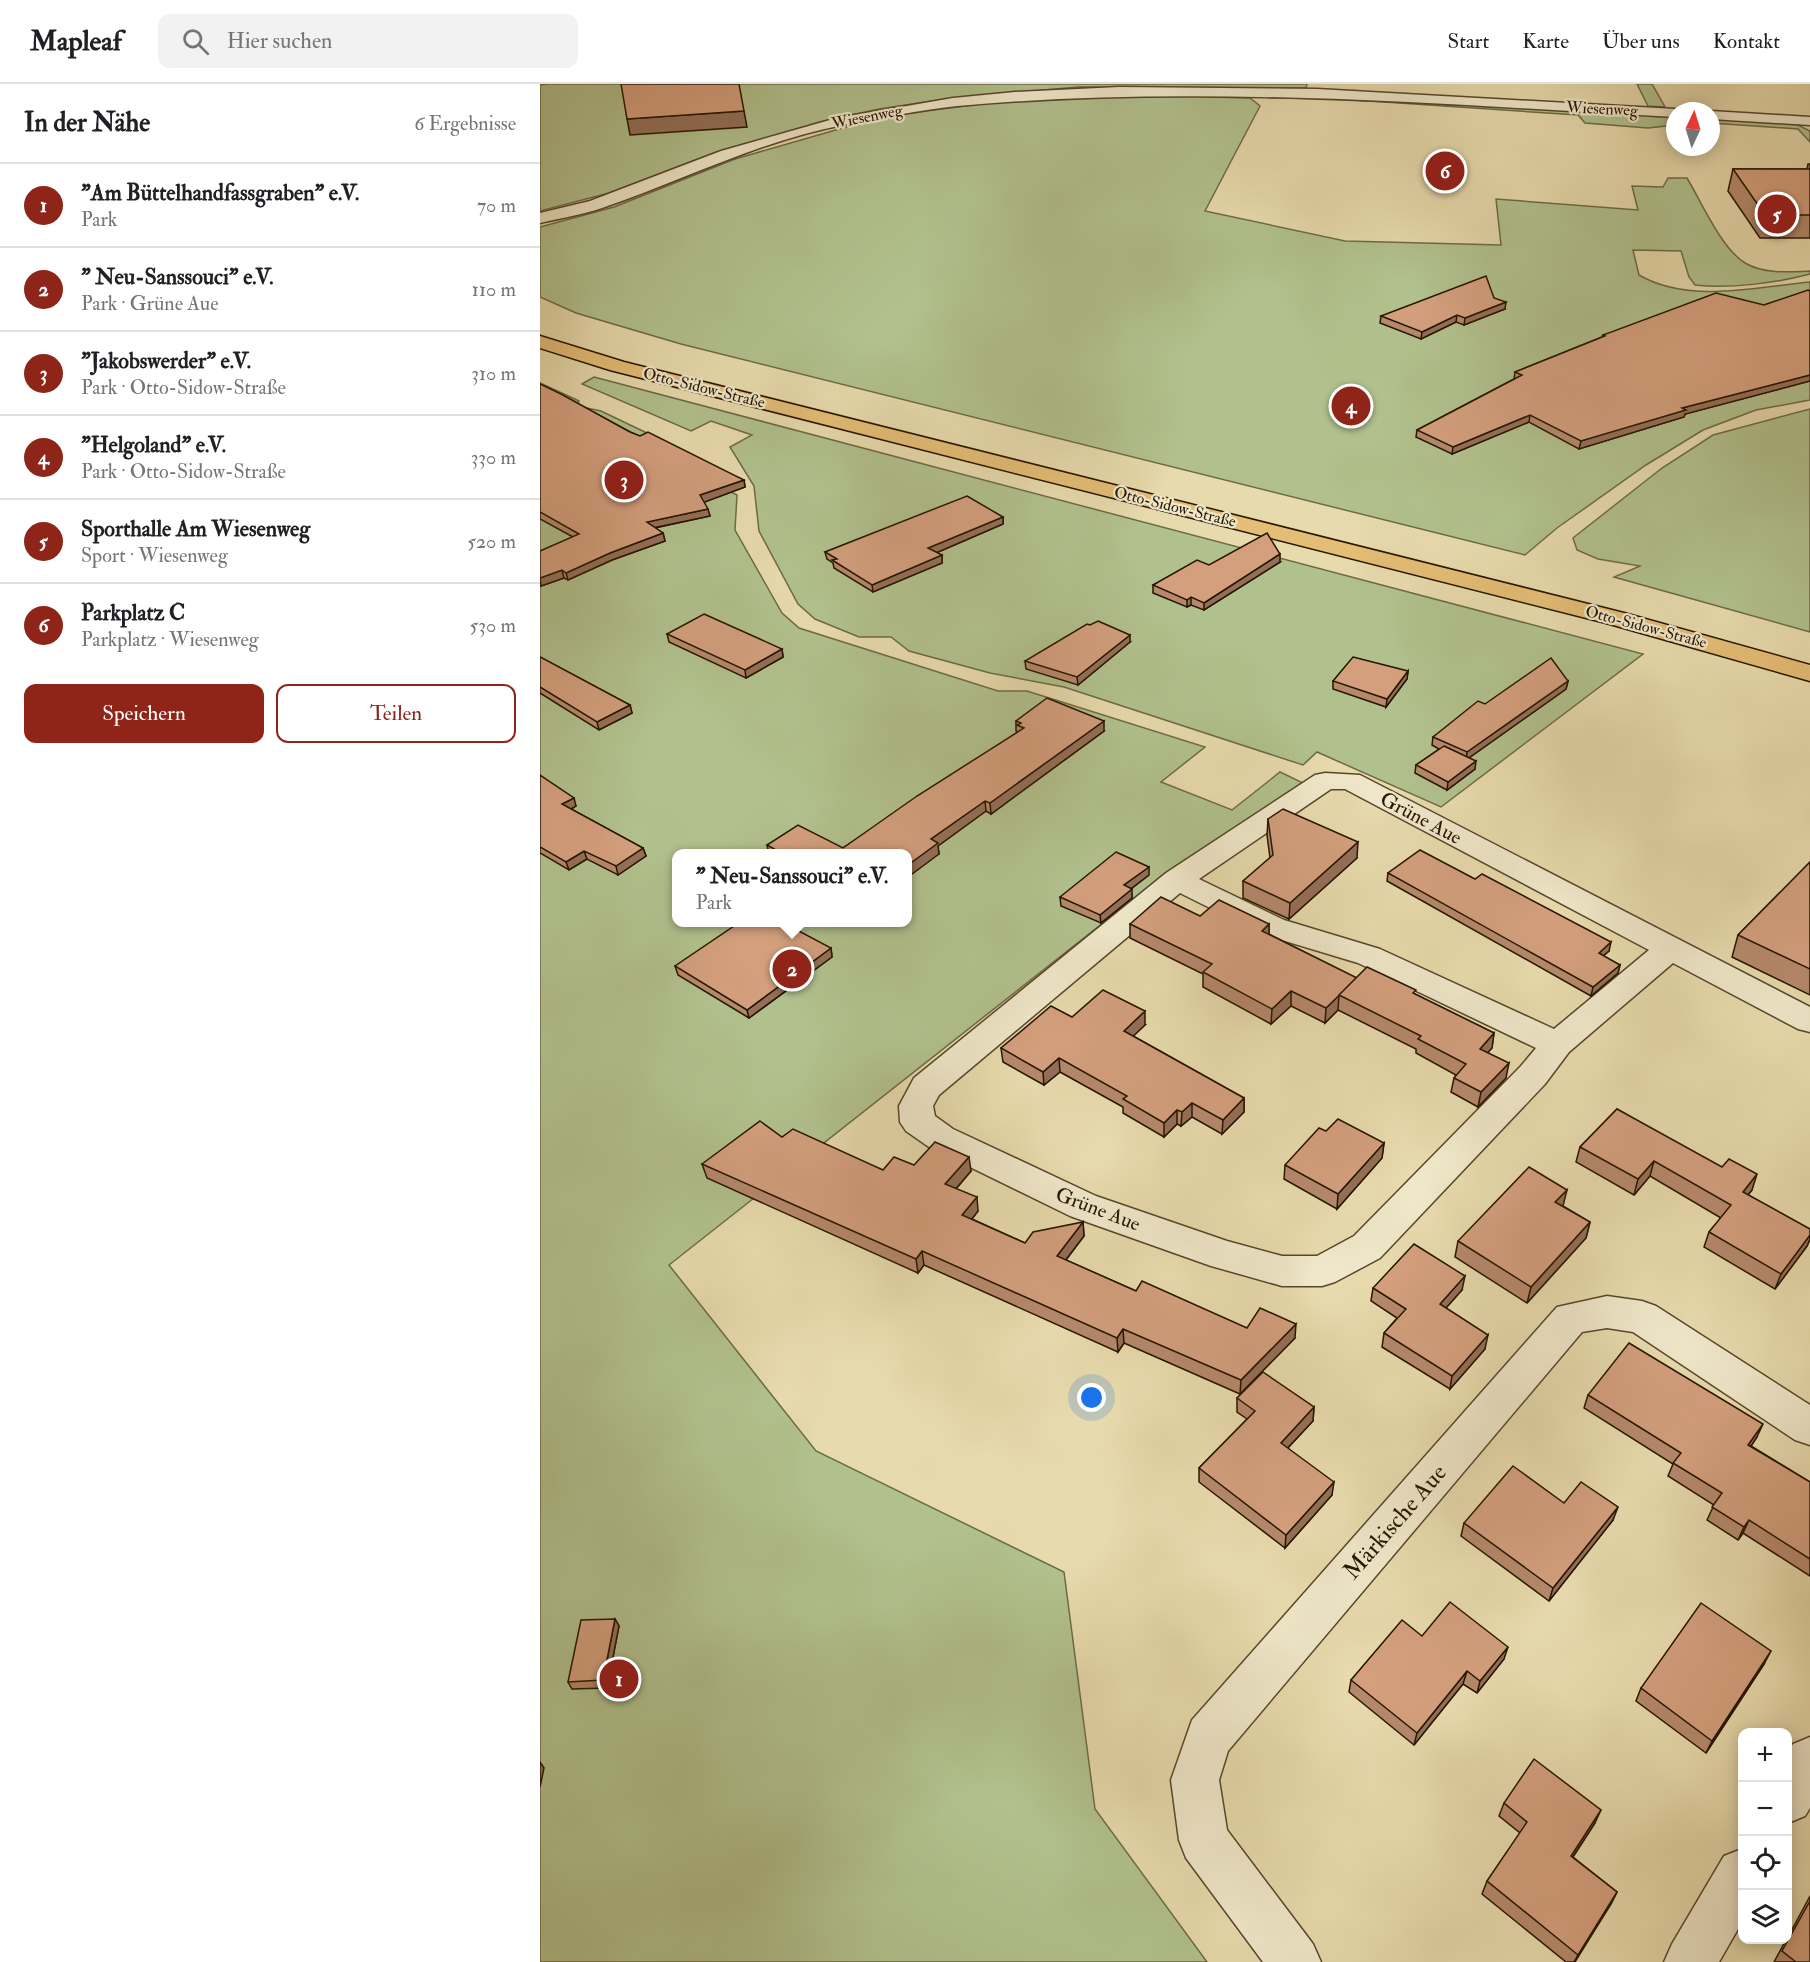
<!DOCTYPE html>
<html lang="de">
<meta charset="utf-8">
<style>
body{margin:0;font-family:"IM FELL Double Pica",serif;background:#f2f2f2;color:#202124}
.controls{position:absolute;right:18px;bottom:18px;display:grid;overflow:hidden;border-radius:12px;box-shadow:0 3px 15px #0003}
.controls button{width:54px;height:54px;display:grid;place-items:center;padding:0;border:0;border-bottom:2px solid #e0e0e0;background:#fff;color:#202124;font:30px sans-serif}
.compass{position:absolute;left:1126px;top:18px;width:54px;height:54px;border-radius:50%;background:#fff;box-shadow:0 3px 15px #0003;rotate:4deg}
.you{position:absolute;left:552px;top:1314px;width:21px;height:21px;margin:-15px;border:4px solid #fff;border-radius:50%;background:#1a73e8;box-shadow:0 0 0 9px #1a73e833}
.badge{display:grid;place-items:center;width:39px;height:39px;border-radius:50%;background:#8f2418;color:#fff;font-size:20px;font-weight:700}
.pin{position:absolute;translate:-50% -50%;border:3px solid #fff;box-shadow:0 2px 6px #0006}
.popup{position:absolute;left:132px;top:765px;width:240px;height:78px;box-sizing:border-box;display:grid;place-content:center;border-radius:12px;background:#fff;filter:drop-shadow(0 2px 4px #0005);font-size:20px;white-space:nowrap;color:#757577}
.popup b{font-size:22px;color:#202124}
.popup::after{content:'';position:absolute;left:50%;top:100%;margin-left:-12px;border:12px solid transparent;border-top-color:#fff}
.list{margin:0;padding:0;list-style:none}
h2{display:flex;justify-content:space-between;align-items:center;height:78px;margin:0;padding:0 24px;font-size:26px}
h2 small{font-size:20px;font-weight:400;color:#757577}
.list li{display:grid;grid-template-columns:39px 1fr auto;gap:18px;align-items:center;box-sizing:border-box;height:84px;padding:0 24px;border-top:2px solid #e0e0e0}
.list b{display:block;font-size:22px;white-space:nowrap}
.list p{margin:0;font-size:20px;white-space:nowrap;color:#757577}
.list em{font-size:20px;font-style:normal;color:#757577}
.actions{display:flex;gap:12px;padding:18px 24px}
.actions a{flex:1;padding:14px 0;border:2px solid #8f2418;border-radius:12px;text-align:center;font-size:21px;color:#8f2418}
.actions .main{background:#8f2418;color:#fff}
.icon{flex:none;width:33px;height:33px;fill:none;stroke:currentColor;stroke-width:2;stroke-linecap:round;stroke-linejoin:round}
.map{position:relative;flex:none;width:1270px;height:1878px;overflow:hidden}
header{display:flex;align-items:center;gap:36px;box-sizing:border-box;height:84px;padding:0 30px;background:#fff;border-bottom:2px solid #e0e0e0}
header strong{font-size:28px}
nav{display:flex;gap:33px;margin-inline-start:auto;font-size:21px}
.search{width:420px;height:54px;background:#f2f2f2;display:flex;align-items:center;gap:15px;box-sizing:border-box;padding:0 21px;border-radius:12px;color:#757577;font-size:22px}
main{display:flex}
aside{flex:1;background:#fff}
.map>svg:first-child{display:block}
</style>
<header>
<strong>Mapleaf</strong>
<div class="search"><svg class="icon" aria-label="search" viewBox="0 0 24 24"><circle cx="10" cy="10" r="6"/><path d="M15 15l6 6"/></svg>Hier suchen</div>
<nav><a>Start</a><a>Karte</a><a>Über uns</a><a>Kontakt</a></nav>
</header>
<main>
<aside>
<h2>In der Nähe<small>6 Ergebnisse</small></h2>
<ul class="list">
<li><span class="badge">1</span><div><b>&quot;Am Büttelhandfassgraben&quot; e.V.</b><p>Park</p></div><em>70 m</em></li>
<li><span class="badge">2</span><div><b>&quot; Neu-Sanssouci&quot; e.V.</b><p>Park · Grüne Aue</p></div><em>110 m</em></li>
<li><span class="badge">3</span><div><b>&quot;Jakobswerder&quot; e.V.</b><p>Park · Otto-Sidow-Straße</p></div><em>310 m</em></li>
<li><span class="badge">4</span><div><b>&quot;Helgoland&quot; e.V.</b><p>Park · Otto-Sidow-Straße</p></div><em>330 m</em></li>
<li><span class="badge">5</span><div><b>Sporthalle Am Wiesenweg</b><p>Sport · Wiesenweg</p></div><em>520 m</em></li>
<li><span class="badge">6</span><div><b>Parkplatz C</b><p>Parkplatz · Wiesenweg</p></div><em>530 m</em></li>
</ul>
<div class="actions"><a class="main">Speichern</a><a>Teilen</a></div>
</aside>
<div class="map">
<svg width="1270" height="1878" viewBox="0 0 1270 1878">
<rect width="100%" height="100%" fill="#e7daac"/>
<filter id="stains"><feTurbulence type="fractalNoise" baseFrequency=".00333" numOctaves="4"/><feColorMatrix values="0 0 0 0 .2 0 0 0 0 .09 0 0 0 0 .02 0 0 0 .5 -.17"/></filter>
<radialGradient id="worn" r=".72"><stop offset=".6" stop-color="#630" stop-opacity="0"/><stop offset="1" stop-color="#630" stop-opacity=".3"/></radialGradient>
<g fill="#b1c18d" stroke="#6c6b46" stroke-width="1.5" fill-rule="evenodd">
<polygon points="8,0 767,0 766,4 538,3 405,15 339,25 280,38 174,69 69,109 0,127 0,1"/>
<polygon points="1097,0 1112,0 1125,23 1108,22"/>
<path d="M664,10L669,13L710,14L720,22L665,127L805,157L961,161L956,115L1098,126L1092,102L1123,103L1128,94H1147C1162,119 1181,164 1205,179C1223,190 1250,188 1270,187V190C1236,199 1189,205 1155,201L1149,193L1141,167L1093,166L1099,191C1149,220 1216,203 1270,198V316L1216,326L1163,346L1106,381L1017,444L985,471L141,260L36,229L0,213V143L74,123L195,75L306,43L356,31L471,16Z"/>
<polygon points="730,11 800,12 1135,32 1135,41 1108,44 1045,39 1038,31 799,15 729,14"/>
<polygon points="1171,35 1256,40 1270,47 1270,58 1258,45 1171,39"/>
<polygon points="54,293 1103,570 901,723 777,668 763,681 524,603 450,589 369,567 351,553 319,553 275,535 258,520 219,447 214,402 190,363 212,351 171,337 151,347 42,300"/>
<path d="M0,299L39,317L37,322L61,327L155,372L137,380L197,411L195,446L242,529L259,544L458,607H487L665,663L621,698L692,726L740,688L763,699L634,783L129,1181L276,1367L524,1488L555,1725L667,1878H0ZM136,770H368V838H136Z"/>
<polygon points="1270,325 1270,548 1074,493 1100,482 1058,475 1037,466 1033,454 1122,384 1173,351"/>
</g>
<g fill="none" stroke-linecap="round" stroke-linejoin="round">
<defs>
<g id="street">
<path d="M579,3L777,5L1135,25L1141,27H1135V33C897,20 655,0 417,22C379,26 341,34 303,41C219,57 142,97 62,124C42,131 20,134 0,139V129L50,117L181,67L297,34L413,14L475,8Z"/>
<polygon points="1170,27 1171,27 1270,33 1270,41 1171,35"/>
<path d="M785,689L820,691L1270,923V948L1258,945L1133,879L1029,968L1005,1000L840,1174L795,1198L782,1202H742L671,1182L530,1132L389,1063L366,1047L360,1038L359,1022L374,994L626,789L775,691ZM791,705H805L1109,866L1014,945L840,865L744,836L659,795ZM640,809L722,850L818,879L996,964L981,982L814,1152L777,1172H742L687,1157L556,1112L413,1045L395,1032L393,1022L399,1011Z"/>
<polygon points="1067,1212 1102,1217 1116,1222 1270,1321 1270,1361 1255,1356 1093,1248 1067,1244 1042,1248 688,1667 679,1696 687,1746 773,1860 781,1878 723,1878 646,1774 639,1756 631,1696 652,1636 1017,1223"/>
<polygon points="1270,1653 1270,1724 1265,1732 1248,1739 1248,1669 1253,1660"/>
<polygon points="1202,1765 1202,1838 1179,1878 1124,1878 1132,1860 1184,1772"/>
</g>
<polygon id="primary" points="0,252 84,278 1084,529 1270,581 1270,597 1066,539 70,286 0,264"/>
</defs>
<use href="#street" stroke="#57462b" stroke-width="3"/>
<use href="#primary" stroke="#271500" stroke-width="3"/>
<use href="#street" fill="#efe7c9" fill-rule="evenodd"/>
<use href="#primary" fill="#e4bd76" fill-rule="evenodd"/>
</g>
<g fill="#b5896c" stroke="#271500" stroke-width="1.5">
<polygon points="1268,80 1270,80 1270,154 1220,154 1188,107 1193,85 1267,85"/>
<polygon points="1270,207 1270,297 1145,330 1144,333 1039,365 989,338 912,370 876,353 877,346 974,295 975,288 1062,253 1063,251 1224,221"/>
<polygon points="954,214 965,225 924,241 916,238 881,255 840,239 841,232"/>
<polygon points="0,300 90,348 204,396 205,403 164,418 170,432 115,444 123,449 125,457 72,476 28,496 24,494 1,502 0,500 0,467 33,453 0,435"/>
<polygon points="463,433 463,440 396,469 402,471 402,479 333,508 294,484 293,479 287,475 285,468"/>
<polygon points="740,478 664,526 651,521 647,523 613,509 613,501 669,481"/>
<polygon points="127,550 242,565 243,573 206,594 129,558"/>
<polygon points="590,558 538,601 486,585 485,577"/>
<polygon points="0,573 90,621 92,629 59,646 0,609"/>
<polygon points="868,587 867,595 846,623 793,605 793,597"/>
<polygon points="1028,597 1026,605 929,674 935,685 907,706 875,689 876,681 899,665 892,661 893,653 945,620"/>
<polygon points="476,637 564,647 451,730 446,727 398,762 399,770 229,770 227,761 303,764 478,648 476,647"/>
<polygon points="0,691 36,722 31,725 103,764 106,772 78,791 47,775 29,786 0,769"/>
<polygon points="728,735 817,774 749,835 703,814 703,797 730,774 727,751"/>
<polygon points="1270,778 1270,911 1192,873 1198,851"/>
<polygon points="848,789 1069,867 1063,872 1080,881 1078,889 1051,912 847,797"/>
<polygon points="609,791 591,805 592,814 561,839 521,822 520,813"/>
<polygon points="660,832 729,840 729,850 816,894 875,910 954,949 952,964 948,968 966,994 938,1023 911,1008 914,994 916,991 876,969 876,965 798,926 785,939 751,922 731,940 663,903 663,890 590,854 590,840"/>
<polygon points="291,864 292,873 209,934 138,891 135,882"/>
<polygon points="605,941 593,952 704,1014 704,1028 682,1050 652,1033 641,1042 637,1040 624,1053 583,1029 583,1023 520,988 504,1001 463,978 461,964"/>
<polygon points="1077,1025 1212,1106 1208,1111 1270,1145 1270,1155 1267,1162 1235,1205 1164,1163 1169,1148 1181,1134 1110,1092 1094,1111 1036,1078 1040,1063"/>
<polygon points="786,1047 844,1059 842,1074 797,1125 744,1095 745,1081"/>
<polygon points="242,1053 343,1086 374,1081 431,1087 416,1105 438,1127 432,1135 485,1159 543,1138 544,1152 526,1176 596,1207 707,1244 755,1254 700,1310 584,1259 578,1268 384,1181 378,1189 167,1094 162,1080"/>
<polygon points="1023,1122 1050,1138 1046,1154 987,1219 915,1173 918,1157"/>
<polygon points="833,1204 922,1206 906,1224 945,1265 910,1305 842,1263 844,1249 857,1234 831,1217"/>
<polygon points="1048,1311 1217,1353 1211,1362 1270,1398 1270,1492 1203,1449 1198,1456 1167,1436 1174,1421 1128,1392 1133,1380 1044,1324"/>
<polygon points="697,1314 774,1323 773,1337 748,1364 792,1411 745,1464 659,1398 659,1384 707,1335 697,1328"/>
<polygon points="1024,1419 1073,1436 1009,1517 921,1452 924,1439"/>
<polygon points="75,1535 79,1542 67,1604 32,1605 28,1598"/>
<polygon points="882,1552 964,1575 937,1609 923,1600 874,1661 809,1608 811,1596"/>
<polygon points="1224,1580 1166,1669 1096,1617 1101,1604"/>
<polygon points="964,1719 1055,1739 1033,1773 1077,1808 1071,1820 1035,1878 1026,1878 942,1810 947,1797 980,1749 959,1732"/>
<polygon points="1270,1812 1270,1878 1234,1878 1246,1856 1248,1856 1248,1853"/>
</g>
<g fill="#946f58" stroke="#271500" stroke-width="1.5">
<polygon points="204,27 207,43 90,51 87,35"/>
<polygon points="966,218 965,225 924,241 925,234"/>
<polygon points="917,231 916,238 881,255 882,248"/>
<polygon points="1270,291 1270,297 1145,330 1144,333 1039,365 1041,357 1142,324"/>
<polygon points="990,331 989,338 912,370 913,363"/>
<polygon points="204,396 205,403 162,419 160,411"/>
<polygon points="168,425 170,432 108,445 107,438"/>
<polygon points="463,433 463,440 389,472 388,464"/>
<polygon points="123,449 125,457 72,476 28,496 26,489 70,469"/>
<polygon points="740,470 740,478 664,526 664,519"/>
<polygon points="402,471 402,479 333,508 332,501"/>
<polygon points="22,486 24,494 1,502 0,494"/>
<polygon points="651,513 651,521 647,523 647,516"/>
<polygon points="590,551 590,558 538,601 537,593"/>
<polygon points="242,565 243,573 206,594 205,586"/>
<polygon points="868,587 867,595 846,623 847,615"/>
<polygon points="1028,597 1026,605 926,676 927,668"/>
<polygon points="90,621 92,629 59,646 57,638"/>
<polygon points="564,637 564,647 451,730 450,719"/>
<polygon points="936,677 935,685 907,706 908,698"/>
<polygon points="34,714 36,722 25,729 22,720"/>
<polygon points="445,717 446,727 398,762 399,770 368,793 368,781 391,755"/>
<polygon points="818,758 817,774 749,835 750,819"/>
<polygon points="103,764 106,772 78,791 76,782"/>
<polygon points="44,767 47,775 29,786 26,778"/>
<polygon points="609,783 609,791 584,810 584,801"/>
<polygon points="592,805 592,814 561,839 560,831"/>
<polygon points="729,840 729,854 722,847"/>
<polygon points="1071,858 1069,867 1057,877 1059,869"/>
<polygon points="291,864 292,873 209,934 207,926"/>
<polygon points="1080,881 1078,889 1051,912 1053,903"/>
<polygon points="751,907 751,922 731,940 732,925"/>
<polygon points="799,911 798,926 785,939 786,924"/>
<polygon points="605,927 605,941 584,961 584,947"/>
<polygon points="954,949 952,964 938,979 940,965"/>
<polygon points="519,974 520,988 504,1001 503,988"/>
<polygon points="969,979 966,994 938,1023 941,1008"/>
<polygon points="704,1014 704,1028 682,1050 683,1036"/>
<polygon points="652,1019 652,1033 641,1042 642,1028"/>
<polygon points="637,1026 637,1040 624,1053 624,1039"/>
<polygon points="844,1059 842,1074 797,1125 798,1110"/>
<polygon points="429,1073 431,1087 407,1115 405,1100"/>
<polygon points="1114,1077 1110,1092 1094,1111 1098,1095"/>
<polygon points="1217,1090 1212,1106 1197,1123 1203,1108"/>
<polygon points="1027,1106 1023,1122 1012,1134 1015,1118"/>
<polygon points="437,1113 438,1127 424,1145 422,1131"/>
<polygon points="543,1138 544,1152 518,1186 517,1172"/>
<polygon points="1050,1138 1046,1154 987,1219 991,1203"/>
<polygon points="1270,1151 1270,1155 1267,1162 1235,1205 1241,1190"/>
<polygon points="382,1167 384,1181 378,1189 376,1175"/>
<polygon points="925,1192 922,1206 897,1234 900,1220"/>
<polygon points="756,1240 755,1254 700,1310 701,1296"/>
<polygon points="583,1245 584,1259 578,1268 577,1254"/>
<polygon points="948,1251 945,1265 910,1305 912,1292"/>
<polygon points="774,1323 773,1337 740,1372 741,1359"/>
<polygon points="1223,1340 1217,1353 1203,1374 1208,1361"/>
<polygon points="794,1398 792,1411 745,1464 746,1451"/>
<polygon points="1078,1423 1073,1436 1009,1517 1013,1504"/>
<polygon points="1209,1436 1203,1449 1198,1456 1204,1443"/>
<polygon points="75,1535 79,1542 67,1604 63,1596"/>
<polygon points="968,1563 964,1575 937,1609 940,1597"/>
<polygon points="1231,1567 1224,1580 1166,1669 1172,1657"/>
<polygon points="927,1587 923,1600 874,1661 877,1649"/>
<polygon points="0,1678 4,1684 0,1703"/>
<polygon points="1061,1726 1055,1739 1025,1785 1031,1772"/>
<polygon points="1077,1808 1071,1820 1034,1878 1038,1871"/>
</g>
<g fill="#d39f7d" stroke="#271500" stroke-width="1.5">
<polygon points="81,0 199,0 204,27 87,35"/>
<polygon points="1193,85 1270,85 1270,131 1225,131"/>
<polygon points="946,192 954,214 966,218 925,234 917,231 882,248 841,232"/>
<polygon points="1268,206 1270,207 1270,291 1142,324 1146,326 1041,357 990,331 913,363 877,346 982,291 975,288 1065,252 1063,251 1176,209 1224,221"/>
<polygon points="0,300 21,310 90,348 100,352 108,348 204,396 160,411 168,425 107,438 123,449 70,469 26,489 22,486 0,494 0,467 39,450 0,428"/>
<polygon points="427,412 463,433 388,464 402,471 332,501 292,476 297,475 285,468"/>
<polygon points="727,449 740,470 664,519 651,513 647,516 613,501 657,476 669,481"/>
<polygon points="164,530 242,565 205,586 127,550"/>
<polygon points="558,537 590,551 537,593 485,577 547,540 550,541"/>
<polygon points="0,573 90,621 57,638 0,603"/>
<polygon points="813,573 868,587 847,615 793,597"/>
<polygon points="1011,574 1028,597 927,668 893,653 938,617 945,620"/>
<polygon points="507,614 564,637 450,719 445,717 391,755 398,759 368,781 368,770 243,770 227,761 258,741 303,764 377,712 484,644 477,641 481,639 476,637"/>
<polygon points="904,662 936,677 908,698 876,681"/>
<polygon points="0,691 34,714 22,720 103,764 76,782 44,767 26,778 0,763"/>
<polygon points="743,725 818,758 750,819 703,797 733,771 728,735"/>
<polygon points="880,766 935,795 942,790 1071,858 1059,869 1080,881 1053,903 848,789"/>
<polygon points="576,768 609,783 584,801 592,805 560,831 520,813"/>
<polygon points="1270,778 1270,885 1198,851"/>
<polygon points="621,813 660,832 679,816 729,840 722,847 817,894 786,924 751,907 732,925 663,888 672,880 590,840"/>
<polygon points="200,838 242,838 291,864 207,926 135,882"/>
<polygon points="827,883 876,906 873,909 954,949 940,965 969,979 941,1008 914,994 926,980 878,955 881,952 799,911"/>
<polygon points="563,906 605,927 584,947 704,1014 683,1036 652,1019 642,1028 637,1026 624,1039 583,1015 587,1012 519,974 503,988 461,964 511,922 532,933"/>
<polygon points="1077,1025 1182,1083 1189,1075 1217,1090 1203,1108 1270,1145 1270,1151 1241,1190 1169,1148 1191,1121 1114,1077 1098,1095 1040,1063"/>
<polygon points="798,1035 844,1059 798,1110 745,1081 779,1044 786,1047"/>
<polygon points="220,1037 242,1053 253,1045 343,1086 354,1073 374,1081 395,1058 429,1073 405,1100 437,1113 422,1131 485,1159 493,1148 543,1138 517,1172 596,1207 602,1197 707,1244 720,1224 756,1240 701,1296 583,1245 577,1254 382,1167 376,1175 162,1080"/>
<polygon points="989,1083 1027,1106 1015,1118 1050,1138 991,1203 918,1157"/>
<polygon points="874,1160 925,1192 900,1220 948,1251 912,1292 844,1249 866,1225 833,1204"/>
<polygon points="1089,1259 1223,1340 1208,1361 1270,1398 1270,1475 1209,1436 1204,1443 1172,1423 1182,1409 1133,1379 1141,1369 1048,1311"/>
<polygon points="723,1288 774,1323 741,1359 794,1398 746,1451 659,1384 715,1327 697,1314"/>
<polygon points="973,1382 1024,1419 1041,1398 1078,1423 1013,1504 924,1439"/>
<polygon points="910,1518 968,1563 940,1597 927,1587 877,1649 811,1596 862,1536 882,1552"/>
<polygon points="1161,1519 1231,1567 1172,1657 1101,1604"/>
<polygon points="75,1535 63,1596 28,1598 41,1536"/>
<polygon points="994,1675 1061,1726 1031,1772 1077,1808 1038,1871 947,1797 987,1738 964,1719"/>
<polygon points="1270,1817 1270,1878 1256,1878 1242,1867"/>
</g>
<g text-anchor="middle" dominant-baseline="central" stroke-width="4.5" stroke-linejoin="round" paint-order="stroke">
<g font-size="16" fill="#271500" stroke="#efe7c9">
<text transform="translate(1062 25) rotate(3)">Wiesenweg</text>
<text transform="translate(327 33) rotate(-11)">Wiesenweg</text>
<text transform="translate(164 304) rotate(14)">Otto-Sidow-Straße</text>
<text transform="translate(635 423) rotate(14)">Otto-Sidow-Straße</text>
<text transform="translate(1106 543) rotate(15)">Otto-Sidow-Straße</text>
</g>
<g font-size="20" fill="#271500" stroke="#efe7c9">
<text transform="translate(881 734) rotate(28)">Grüne Aue</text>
<text transform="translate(558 1125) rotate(21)">Grüne Aue</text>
</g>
<g font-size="24" fill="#271500" stroke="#efe7c9">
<text transform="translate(855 1438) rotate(-49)">Märkische Aue</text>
</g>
</g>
<rect width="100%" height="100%" filter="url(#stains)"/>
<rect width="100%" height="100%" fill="url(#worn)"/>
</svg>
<div class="controls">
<button>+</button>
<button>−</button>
<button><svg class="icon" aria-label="locate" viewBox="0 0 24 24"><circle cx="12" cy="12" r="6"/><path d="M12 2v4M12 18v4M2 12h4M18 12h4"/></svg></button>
<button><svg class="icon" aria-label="layers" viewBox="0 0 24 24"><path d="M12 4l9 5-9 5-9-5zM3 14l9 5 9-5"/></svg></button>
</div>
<svg class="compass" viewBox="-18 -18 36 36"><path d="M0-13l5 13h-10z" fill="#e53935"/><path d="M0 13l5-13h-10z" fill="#757577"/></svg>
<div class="you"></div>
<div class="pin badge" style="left:79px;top:1595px">1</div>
<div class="pin badge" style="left:252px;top:885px">2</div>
<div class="popup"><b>&quot; Neu-Sanssouci&quot; e.V.</b>Park</div>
<div class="pin badge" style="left:84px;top:396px">3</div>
<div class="pin badge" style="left:811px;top:322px">4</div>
<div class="pin badge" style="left:1237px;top:130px">5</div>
<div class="pin badge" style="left:905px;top:87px">6</div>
</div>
</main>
